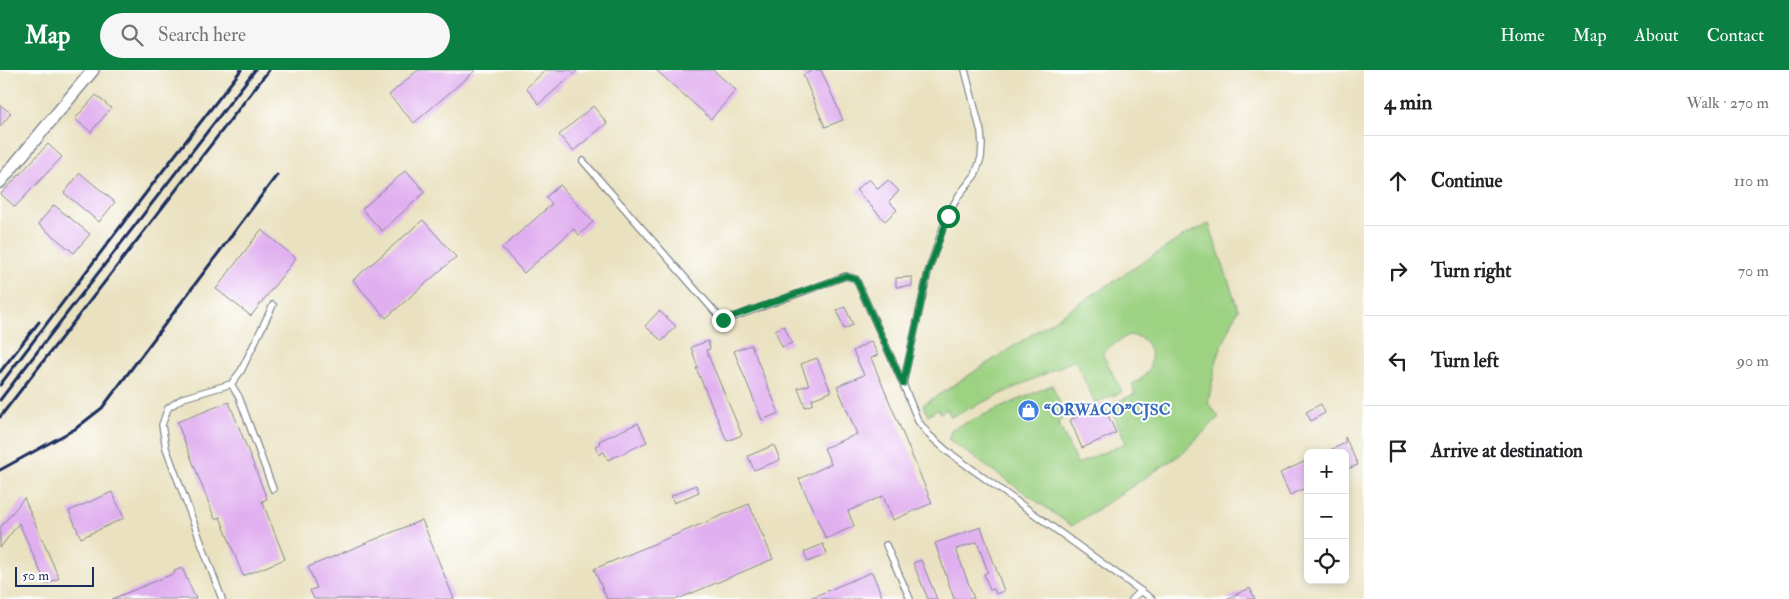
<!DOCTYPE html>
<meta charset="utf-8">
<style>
body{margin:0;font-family:"IM FELL Double Pica",serif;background:#f6f6f6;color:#202124}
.controls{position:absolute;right:15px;bottom:15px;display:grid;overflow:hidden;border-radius:8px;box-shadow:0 2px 8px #0003}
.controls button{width:45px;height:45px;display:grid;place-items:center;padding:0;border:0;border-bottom:1px solid #e0e0e0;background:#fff;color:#202124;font:25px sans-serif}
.scale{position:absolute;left:15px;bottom:12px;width:79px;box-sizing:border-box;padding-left:5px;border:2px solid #1b2f5e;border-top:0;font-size:14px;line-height:18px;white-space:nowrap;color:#1b2f5e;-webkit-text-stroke:4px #fff;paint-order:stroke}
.stop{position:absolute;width:15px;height:15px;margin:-11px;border:4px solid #0b8043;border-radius:50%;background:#fff}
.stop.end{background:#0b8043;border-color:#fff;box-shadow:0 1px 5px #0008}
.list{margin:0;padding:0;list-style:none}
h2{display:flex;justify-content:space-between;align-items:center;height:65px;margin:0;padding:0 20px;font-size:21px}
h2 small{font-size:16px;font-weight:400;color:#757577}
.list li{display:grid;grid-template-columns:32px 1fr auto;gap:15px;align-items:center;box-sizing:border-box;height:90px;padding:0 20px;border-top:1px solid #e0e0e0}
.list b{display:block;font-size:19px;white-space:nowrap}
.list em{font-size:16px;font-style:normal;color:#757577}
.icon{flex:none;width:28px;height:28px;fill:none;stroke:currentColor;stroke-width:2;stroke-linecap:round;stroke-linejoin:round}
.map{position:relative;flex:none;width:1364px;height:529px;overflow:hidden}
header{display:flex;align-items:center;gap:30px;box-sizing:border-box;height:70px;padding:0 25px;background:#0b8043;color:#fff}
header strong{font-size:24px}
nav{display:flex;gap:28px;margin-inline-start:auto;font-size:18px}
.search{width:350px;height:45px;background:#f6f6f6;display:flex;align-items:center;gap:12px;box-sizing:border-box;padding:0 18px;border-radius:28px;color:#757577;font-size:19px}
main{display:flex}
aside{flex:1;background:#fff}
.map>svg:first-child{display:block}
</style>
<header>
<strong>Map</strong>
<div class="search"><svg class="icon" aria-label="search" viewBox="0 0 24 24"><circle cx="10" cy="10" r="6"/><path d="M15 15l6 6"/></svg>Search here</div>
<nav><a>Home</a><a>Map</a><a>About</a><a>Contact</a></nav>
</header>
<main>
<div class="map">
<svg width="1364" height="529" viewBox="0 0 1364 529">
<rect width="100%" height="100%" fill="#fff"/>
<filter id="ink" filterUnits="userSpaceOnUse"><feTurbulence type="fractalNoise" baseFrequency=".02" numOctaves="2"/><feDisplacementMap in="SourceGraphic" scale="10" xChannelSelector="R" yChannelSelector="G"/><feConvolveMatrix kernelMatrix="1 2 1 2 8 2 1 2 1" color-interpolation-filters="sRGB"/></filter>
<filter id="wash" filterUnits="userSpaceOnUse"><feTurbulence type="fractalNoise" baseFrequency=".0096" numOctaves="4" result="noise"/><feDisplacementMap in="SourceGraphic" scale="20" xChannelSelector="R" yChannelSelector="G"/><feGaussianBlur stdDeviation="1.12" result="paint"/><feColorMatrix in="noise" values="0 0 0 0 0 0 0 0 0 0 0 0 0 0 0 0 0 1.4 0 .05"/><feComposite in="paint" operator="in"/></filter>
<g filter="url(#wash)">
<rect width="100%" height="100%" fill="#e9e1bf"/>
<path fill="#9dd283" stroke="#5c8070" d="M1209,154L1238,239L1218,285L1208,333L1219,347L1181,384L1072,456L948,369L952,359L1052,315L1065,346L1058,352L1077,394L1126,373L1109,335L1135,324L1132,314C1136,312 1142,309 1145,305C1154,296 1153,275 1141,268C1138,266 1133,266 1129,265L1112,275L1102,283L1122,322L1095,333L1075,290L951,347L947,339L940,343L938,339L928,345L923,335L1185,165Z"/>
<g id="blocks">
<g fill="#e0afef">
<polygon points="418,0 476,0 414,53 389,25"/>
<polygon points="546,0 578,0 539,34 526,18"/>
<polygon points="656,0 713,0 736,20 711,49"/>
<polygon points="813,0 821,0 843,50 825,57 803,5"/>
<polygon points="96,25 111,38 91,62 75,49"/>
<polygon points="0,35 11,43 0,57"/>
<polygon points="593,36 607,53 573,81 559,65"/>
<polygon points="48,74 62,87 15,137 1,124"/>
<polygon points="406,100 425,122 382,161 362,139"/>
<polygon points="80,103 115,132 99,152 64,123"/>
<polygon points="869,109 878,119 888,110 899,121 889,131 897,140 885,151 856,120"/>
<polygon points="560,115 593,152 579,165 574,159 524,203 502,178 552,134 546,127"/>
<polygon points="54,135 90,164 74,183 38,154"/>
<polygon points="423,150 456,187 386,248 353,210"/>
<polygon points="261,160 296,188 251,246 216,219"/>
<polygon points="912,207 912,216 896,217 896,208"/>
<polygon points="845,237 853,255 844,259 837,240"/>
<polygon points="659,241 676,256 662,271 645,256"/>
<polygon points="784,256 792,273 782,277 775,260"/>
<polygon points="708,271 710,279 706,280 742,365 727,371 696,298 698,298 691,277"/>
<polygon points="871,271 878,285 871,288 932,433 893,450 883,426 848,441 854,456 826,469 799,409 831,394 824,378 857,364 837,316 864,305 853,281"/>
<polygon points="751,275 779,343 762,350 734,281"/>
<polygon points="817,288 831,322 812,329 813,334 805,337 798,318 809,315 801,294"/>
<polygon points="229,332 267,429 262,431 285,489 243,506 220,447 215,449 177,352"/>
<polygon points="1103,334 1116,363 1082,378 1070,350 1078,346 1075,341 1085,337 1087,342"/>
<polygon points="1321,334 1325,343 1311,351 1306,342"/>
<polygon points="638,353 647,372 608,390 604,382 599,385 595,376 600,374 599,371"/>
<polygon points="1345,367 1358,395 1345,400 1345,383 1324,383 1345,373"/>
<polygon points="774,375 780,390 754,400 748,386"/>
<polygon points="1308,390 1308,417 1290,425 1280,403"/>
<polygon points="696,415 699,422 674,433 671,426"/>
<polygon points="112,422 124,448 81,468 69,441"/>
<polygon points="24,428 59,508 46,514 19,453 0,478 0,458"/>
<polygon points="749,434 773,489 678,529 607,529 594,499"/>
<polygon points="422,450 454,529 314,529 310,520 317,518 308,497"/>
<polygon points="981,457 1004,521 996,524 994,519 990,520 984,504 988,502 977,472 956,479 974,529 954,529 935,473"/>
<polygon points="823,474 827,484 808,492 804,482"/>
<polygon points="921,490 937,529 928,529 913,493"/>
<polygon points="182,498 196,529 112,529 175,503 174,501"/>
<polygon points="872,502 883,529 808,529"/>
<polygon points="1250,518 1255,529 1226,529"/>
</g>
</g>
</g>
<g filter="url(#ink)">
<use href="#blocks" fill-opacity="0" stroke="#82888e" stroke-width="1"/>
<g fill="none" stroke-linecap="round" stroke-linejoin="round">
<defs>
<g id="lane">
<polyline points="965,0 981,62 982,75 981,88 975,105 959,125 947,146 928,202 903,314 918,351 929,365 947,381 1152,529"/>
<polyline points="583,91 723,251 846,206 856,209 903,314"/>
<polyline points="231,314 239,327 273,419"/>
<polyline points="886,475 910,529"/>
<polyline points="222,529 166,378 162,355 168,338 183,328 231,314 241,301 273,235"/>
<polyline points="1132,529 1141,521"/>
</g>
<polyline id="street" points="0,112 93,0"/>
</defs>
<use href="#lane" stroke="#82888e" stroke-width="8"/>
<use href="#street" stroke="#82888e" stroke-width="14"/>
<use href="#lane" stroke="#fff" stroke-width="5.5"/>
<use href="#street" stroke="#fff" stroke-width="11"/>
<g stroke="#1b2f5e" stroke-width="3">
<polyline points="0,302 39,252"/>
<polyline points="0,315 155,111 241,0"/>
<polyline points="0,330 255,0"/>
<polyline points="0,347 269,0"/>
<polyline points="0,400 75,359 102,338 277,105"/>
</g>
</g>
</g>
<g fill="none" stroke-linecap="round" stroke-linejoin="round" filter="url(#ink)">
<polyline stroke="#0b8043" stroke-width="6" points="723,250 846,206 856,209 903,314 928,202 948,146"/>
</g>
<defs>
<symbol id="shop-disc" viewBox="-11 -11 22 22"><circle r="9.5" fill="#3f7fe0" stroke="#fff"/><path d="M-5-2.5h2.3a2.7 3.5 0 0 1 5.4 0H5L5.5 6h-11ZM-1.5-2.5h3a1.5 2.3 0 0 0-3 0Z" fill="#fff"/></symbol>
</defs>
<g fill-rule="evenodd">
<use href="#shop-disc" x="1016" y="328" width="25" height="25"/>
</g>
<g text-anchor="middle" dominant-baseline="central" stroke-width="4" stroke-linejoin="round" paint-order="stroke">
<g font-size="16" font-weight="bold" fill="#366cbe" stroke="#fff" text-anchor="start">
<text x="1044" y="340">“ORWACO”CJSC</text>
</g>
</g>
</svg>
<div class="controls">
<button>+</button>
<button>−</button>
<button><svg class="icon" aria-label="locate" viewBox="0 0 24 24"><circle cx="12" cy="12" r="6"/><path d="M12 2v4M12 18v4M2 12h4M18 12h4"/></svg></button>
</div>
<div class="scale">50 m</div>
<div class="stop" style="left:948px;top:146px"></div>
<div class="stop end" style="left:723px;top:250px"></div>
</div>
<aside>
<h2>4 min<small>Walk · 270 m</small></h2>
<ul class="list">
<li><svg class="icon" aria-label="ahead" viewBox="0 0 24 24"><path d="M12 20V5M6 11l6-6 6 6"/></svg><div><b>Continue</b></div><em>110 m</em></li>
<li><svg class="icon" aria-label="right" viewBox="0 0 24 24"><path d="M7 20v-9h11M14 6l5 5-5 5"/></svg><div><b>Turn right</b></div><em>70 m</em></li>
<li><svg class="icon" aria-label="left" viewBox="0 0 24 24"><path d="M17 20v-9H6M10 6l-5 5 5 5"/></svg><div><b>Turn left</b></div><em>90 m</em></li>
<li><svg class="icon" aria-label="arrive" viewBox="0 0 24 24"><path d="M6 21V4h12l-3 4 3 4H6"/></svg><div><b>Arrive at destination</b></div></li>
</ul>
</aside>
</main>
